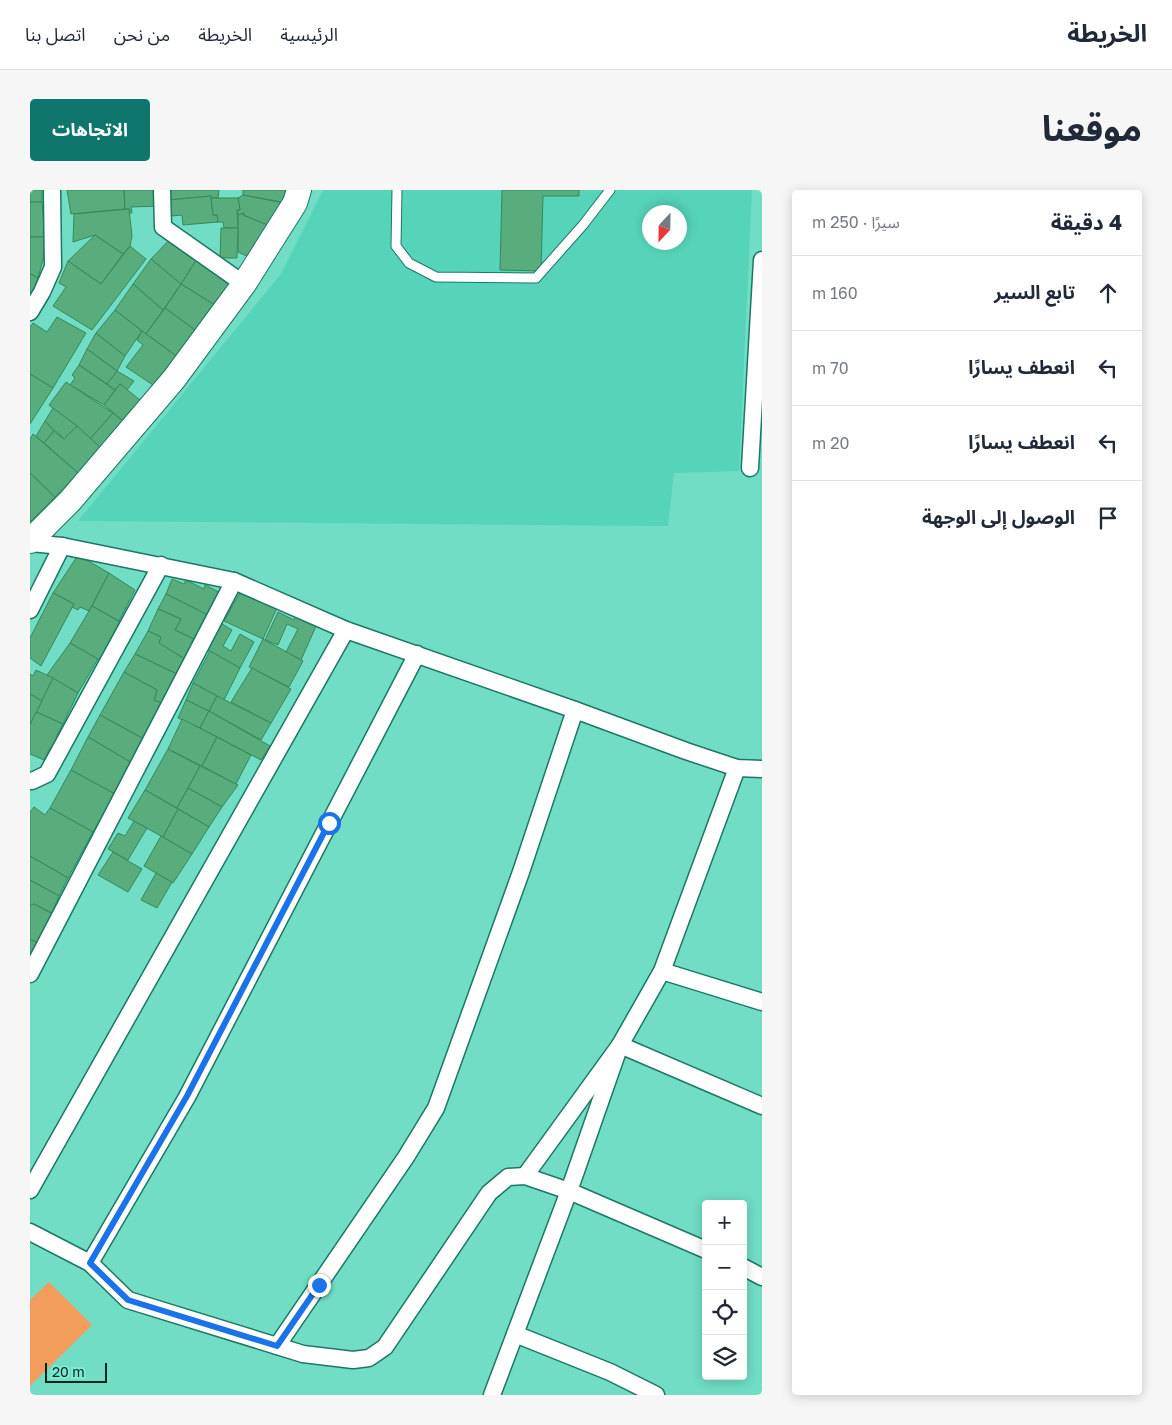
<!DOCTYPE html>
<html lang="ar">
<meta charset="utf-8">
<style>
body{margin:0;font-family:"Golos Text","Noto Sans Arabic",sans-serif;background:#f6f6f7;color:#1f2937;direction:rtl}
.controls{position:absolute;right:15px;bottom:15px;display:grid;overflow:hidden;border-radius:5px;box-shadow:0 2px 12px #0003}
.controls button{width:45px;height:45px;display:grid;place-items:center;padding:0;border:0;border-bottom:1px solid #e0e1e3;background:#fff;color:#1f2937;font:25px sans-serif}
.compass{position:absolute;left:612px;top:15px;width:45px;height:45px;border-radius:50%;background:#fff;box-shadow:0 2px 12px #0003;rotate:202deg}
.scale{position:absolute;left:15px;bottom:12px;width:62px;box-sizing:border-box;padding-left:5px;border:2px solid #01251e;border-top:0;font-size:14px;line-height:18px;white-space:nowrap;color:#01251e;-webkit-text-stroke:4px #7debd1;paint-order:stroke}
.stop{position:absolute;width:15px;height:15px;margin:-11px;border:4px solid #1a73e8;border-radius:50%;background:#fff}
.stop.end{background:#1a73e8;border-color:#fff;box-shadow:0 1px 5px #0008}
.list{margin:0;padding:0;list-style:none}
h2{display:flex;justify-content:space-between;align-items:center;height:65px;margin:0;padding:0 20px;font-size:21px}
h2 small{font-size:16px;font-weight:400;color:#747a83}
.list li{display:grid;grid-template-columns:32px 1fr auto;gap:15px;align-items:center;box-sizing:border-box;height:75px;padding:0 20px;border-top:1px solid #e0e1e3}
.list b{display:block;font-size:19px;white-space:nowrap}
.list em{font-size:16px;font-style:normal;color:#747a83}
.icon{flex:none;width:28px;height:28px;fill:none;stroke:currentColor;stroke-width:2;stroke-linecap:round;stroke-linejoin:round}
.map{position:relative;flex:none;width:732px;height:1205px;overflow:hidden;direction:ltr;border-radius:5px}
header{display:flex;align-items:center;gap:30px;box-sizing:border-box;height:70px;padding:0 25px;background:#fff;border-bottom:1px solid #e0e1e3}
header strong{font-size:24px}
nav{display:flex;gap:28px;margin-inline-start:auto;font-size:18px}
.intro{display:flex;align-items:center;justify-content:space-between;box-sizing:border-box;height:120px;padding:0 30px}
h1{margin:0;font-size:35px}
.button{padding:12px 22px;border-radius:5px;background:#0f766e;color:#fff;font-size:18px;font-weight:700}
main{display:flex;gap:30px;padding:0 30px}
aside{flex:1;background:#fff;border-radius:5px;box-shadow:0 2px 12px #0003}
.map>svg:first-child{display:block}
</style>
<header>
<strong>الخريطة</strong>
<nav><a>الرئيسية</a><a>الخريطة</a><a>من نحن</a><a>اتصل بنا</a></nav>
</header>
<div class="intro"><h1>موقعنا</h1><a class="button">الاتجاهات</a></div>
<main>
<aside>
<h2>4 دقيقة<small>سيرًا · 250 m</small></h2>
<ul class="list">
<li><svg class="icon" aria-label="ahead" viewBox="0 0 24 24"><path d="M12 20V5M6 11l6-6 6 6"/></svg><div><b>تابع السير</b></div><em>160 m</em></li>
<li><svg class="icon" aria-label="left" viewBox="0 0 24 24"><path d="M17 20v-9H6M10 6l-5 5 5 5"/></svg><div><b>انعطف يسارًا</b></div><em>70 m</em></li>
<li><svg class="icon" aria-label="left" viewBox="0 0 24 24"><path d="M17 20v-9H6M10 6l-5 5 5 5"/></svg><div><b>انعطف يسارًا</b></div><em>20 m</em></li>
<li><svg class="icon" aria-label="arrive" viewBox="0 0 24 24"><path d="M6 21V4h12l-3 4 3 4H6"/></svg><div><b>الوصول إلى الوجهة</b></div></li>
</ul>
</aside>
<div class="map">
<svg width="732" height="1205" viewBox="0 0 732 1205">
<rect width="100%" height="100%" fill="#70ddc4"/>
<path fill="#56d4b9" fill-rule="evenodd" d="M293,0H722L709,281L644,283L638,336L48,331L251,84ZM620,22H650V52H620Z"/>
<polygon fill="#f29d5c" points="19,1092 62,1135 0,1196 0,1110"/>
<g fill="#59ac7c" stroke="#35895b">
<rect x="0" y="0" width="12" height="12"/>
<polygon points="37,0 94,0 95,19 41,24"/>
<polygon points="94,0 129,0 130,16 101,17 102,23 99,23 99,19 95,19"/>
<polygon points="138,0 189,0 188,8 181,8 181,6 139,10"/>
<polygon points="213,0 256,0 252,12 213,5"/>
<polygon points="472,0 549,0 549,6 513,6 511,81 470,80"/>
<polygon points="213,5 259,14 240,36 213,25 214,23 208,25 207,20 210,20 208,8"/>
<polygon points="181,6 183,25 187,25 188,32 153,35 152,25 141,26 139,10"/>
<polygon points="181,8 208,8 210,20 207,20 208,38 194,38 193,32 188,32 187,25 183,25"/>
<polygon points="0,12 12,12 15,47 0,47"/>
<polygon points="99,19 102,46 100,56 93,64 65,45 43,52 44,24"/>
<polygon points="214,23 213,25 240,36 223,69 208,62 208,25"/>
<polygon points="191,38 208,38 207,68 190,68"/>
<polygon points="65,45 93,64 71,94 38,71"/>
<polygon points="0,47 15,47 13,70 8,88 1,84 0,85"/>
<polygon points="141,48 167,69 151,94 121,69"/>
<polygon points="100,56 116,69 62,140 23,116 36,97 29,93 38,71 71,94"/>
<polygon points="169,66 210,92 188,117 151,94"/>
<polygon points="121,69 151,94 133,120 103,94"/>
<polygon points="1,84 8,88 4,102 0,106 0,85"/>
<polygon points="103,94 133,120 116,144 85,120"/>
<polygon points="151,94 188,117 169,143 135,118"/>
<polygon points="135,118 169,143 149,168 116,144"/>
<polygon points="85,120 112,141 95,166 66,143"/>
<polygon points="27,127 56,143 23,198 0,184 0,137 3,133 17,142"/>
<polygon points="112,141 149,168 126,197 96,177 113,155 107,150"/>
<polygon points="66,143 95,166 87,181 57,159"/>
<polygon points="57,159 87,181 77,194 49,175"/>
<polygon points="49,175 85,200 74,215 40,195 45,188 42,185"/>
<polygon points="87,181 104,191 97,200 90,194 85,200 77,194"/>
<polygon points="0,184 23,198 0,234"/>
<polygon points="36,192 83,223 60,249 19,215"/>
<polygon points="90,194 115,214 98,235 74,215"/>
<polygon points="23,218 47,236 34,249 15,231"/>
<polygon points="83,223 95,233 71,258 60,249"/>
<polygon points="15,231 24,241 14,253 6,246"/>
<polygon points="47,236 71,258 48,283 14,253 24,241 34,249"/>
<polygon points="3,244 48,283 25,307 0,283 0,249"/>
<polygon points="0,283 25,307 0,332"/>
<polygon points="48,365 79,383 59,421 50,417 48,420 42,417 44,414 23,403"/>
<polygon points="79,383 105,400 89,431 62,416"/>
<polygon points="142,389 154,394 156,390 174,399 175,395 191,403 180,426 136,404"/>
<polygon points="212,399 247,418 233,449 194,431"/>
<polygon points="23,403 44,414 11,476 0,468 0,448"/>
<polygon points="136,404 180,426 168,451 145,440 151,429 128,419"/>
<polygon points="62,416 92,433 71,471 40,453"/>
<polygon points="128,419 151,429 145,440 168,451 155,469 128,454 131,447 118,441"/>
<polygon points="248,422 264,430 266,425 287,434 271,470 256,462 268,439 257,434 248,455 235,450"/>
<polygon points="189,432 202,440 193,456 201,461 210,444 224,452 210,478 175,459"/>
<polygon points="118,441 131,447 129,453 155,469 147,484 105,464"/>
<polygon points="233,449 273,471 259,497 219,477"/>
<polygon points="40,453 68,469 48,503 17,485"/>
<polygon points="180,461 210,478 194,510 163,493"/>
<polygon points="105,464 147,484 134,514 124,510 127,500 94,482"/>
<polygon points="222,478 261,499 241,533 201,512"/>
<polygon points="6,480 23,488 12,511 0,504 0,484 3,486"/>
<polygon points="94,482 127,500 124,510 134,514 114,549 70,525"/>
<polygon points="23,488 48,503 33,534 6,522"/>
<polygon points="163,493 187,506 179,521 156,510"/>
<polygon points="0,504 12,511 0,535"/>
<polygon points="187,506 241,533 231,550 179,521"/>
<polygon points="156,510 179,521 170,538 148,528"/>
<polygon points="179,521 240,556 231,570 170,538"/>
<polygon points="6,522 33,534 26,547 29,548 24,560 20,558 14,570 0,564 0,535"/>
<polygon points="70,525 114,549 102,573 58,547"/>
<polygon points="152,529 187,547 172,576 138,559"/>
<polygon points="58,547 102,573 85,604 41,580"/>
<polygon points="187,547 221,565 206,594 172,576"/>
<polygon points="138,559 170,576 147,618 115,600"/>
<polygon points="170,576 208,595 192,617 158,598"/>
<polygon points="41,580 85,604 63,642 20,618"/>
<polygon points="158,598 192,617 179,637 147,618"/>
<polygon points="115,600 148,619 133,647 98,628"/>
<polygon points="4,617 15,625 20,618 63,642 38,688 0,666 0,622"/>
<polygon points="148,619 179,637 162,664 133,647"/>
<polygon points="104,631 117,638 98,670 78,659 88,643 95,646"/>
<polygon points="131,646 162,664 143,693 114,676"/>
<polygon points="83,662 112,679 98,702 68,685"/>
<polygon points="0,666 38,688 29,706 0,690"/>
<polygon points="126,683 142,692 127,718 111,710"/>
<polygon points="0,690 29,706 22,723 4,714 0,717"/>
<polygon points="4,714 26,726 10,754 0,749 0,716"/>
<polygon points="0,749 10,754 0,768"/>
</g>
<g fill="none" stroke-linecap="round" stroke-linejoin="round">
<defs>
<polyline id="lane" points="367,0 366,56 379,73 406,87 506,88 553,35 580,0"/>
<g id="street">
<polyline points="132,0 133,37 214,94"/>
<polyline points="0,122 12,102 23,77 22,0"/>
<polyline points="720,278 732,70"/>
<polyline points="0,353 32,356 204,391 316,440 545,520 656,561 707,578 732,579"/>
<polyline points="0,420 32,356"/>
<polyline points="0,591 2,591 17,584 131,375"/>
<polyline points="632,781 732,812"/>
<polyline points="0,784 204,391"/>
<polyline points="495,986 590,855 732,916"/>
<polyline points="0,1000 316,440"/>
<polyline points="0,1042 60,1073 98,1110 273,1164 323,1170 339,1168 355,1157 459,1003 478,987 495,986 539,1001 676,1060"/>
<polyline points="60,1073 157,907 387,464"/>
<polyline points="713,1077 732,1087"/>
<polyline points="485,1144 580,1182 626,1205"/>
<polyline points="247,1156 376,967 406,918 491,682 545,520"/>
<polyline points="462,1205 539,1001 590,855 632,781 707,578"/>
</g>
<polyline id="secondary" points="0,351 40,311 144,189 214,94 265,13 269,0"/>
</defs>
<use href="#lane" stroke="#1c7765" stroke-width="11"/>
<use href="#street" stroke="#1c7765" stroke-width="19"/>
<use href="#secondary" stroke="#1c7765" stroke-width="26"/>
<use href="#lane" stroke="#fff" stroke-width="9"/>
<use href="#street" stroke="#fff" stroke-width="16"/>
<use href="#secondary" stroke="#fff" stroke-width="24"/>
</g>
<g fill="none" stroke-linecap="round" stroke-linejoin="round">
<polyline stroke="#1a73e8" stroke-width="6" points="289,1095 247,1156 98,1110 60,1073 157,906 299,633"/>
</g>
</svg>
<div class="controls">
<button>+</button>
<button>−</button>
<button><svg class="icon" aria-label="locate" viewBox="0 0 24 24"><circle cx="12" cy="12" r="6"/><path d="M12 2v4M12 18v4M2 12h4M18 12h4"/></svg></button>
<button><svg class="icon" aria-label="layers" viewBox="0 0 24 24"><path d="M12 4l9 5-9 5-9-5zM3 14l9 5 9-5"/></svg></button>
</div>
<svg class="compass" viewBox="-18 -18 36 36"><path d="M0-13l5 13h-10z" fill="#e53935"/><path d="M0 13l5-13h-10z" fill="#747a83"/></svg>
<div class="scale">20 m</div>
<div class="stop" style="left:299px;top:633px"></div>
<div class="stop end" style="left:289px;top:1095px"></div>
</div>
</main>
